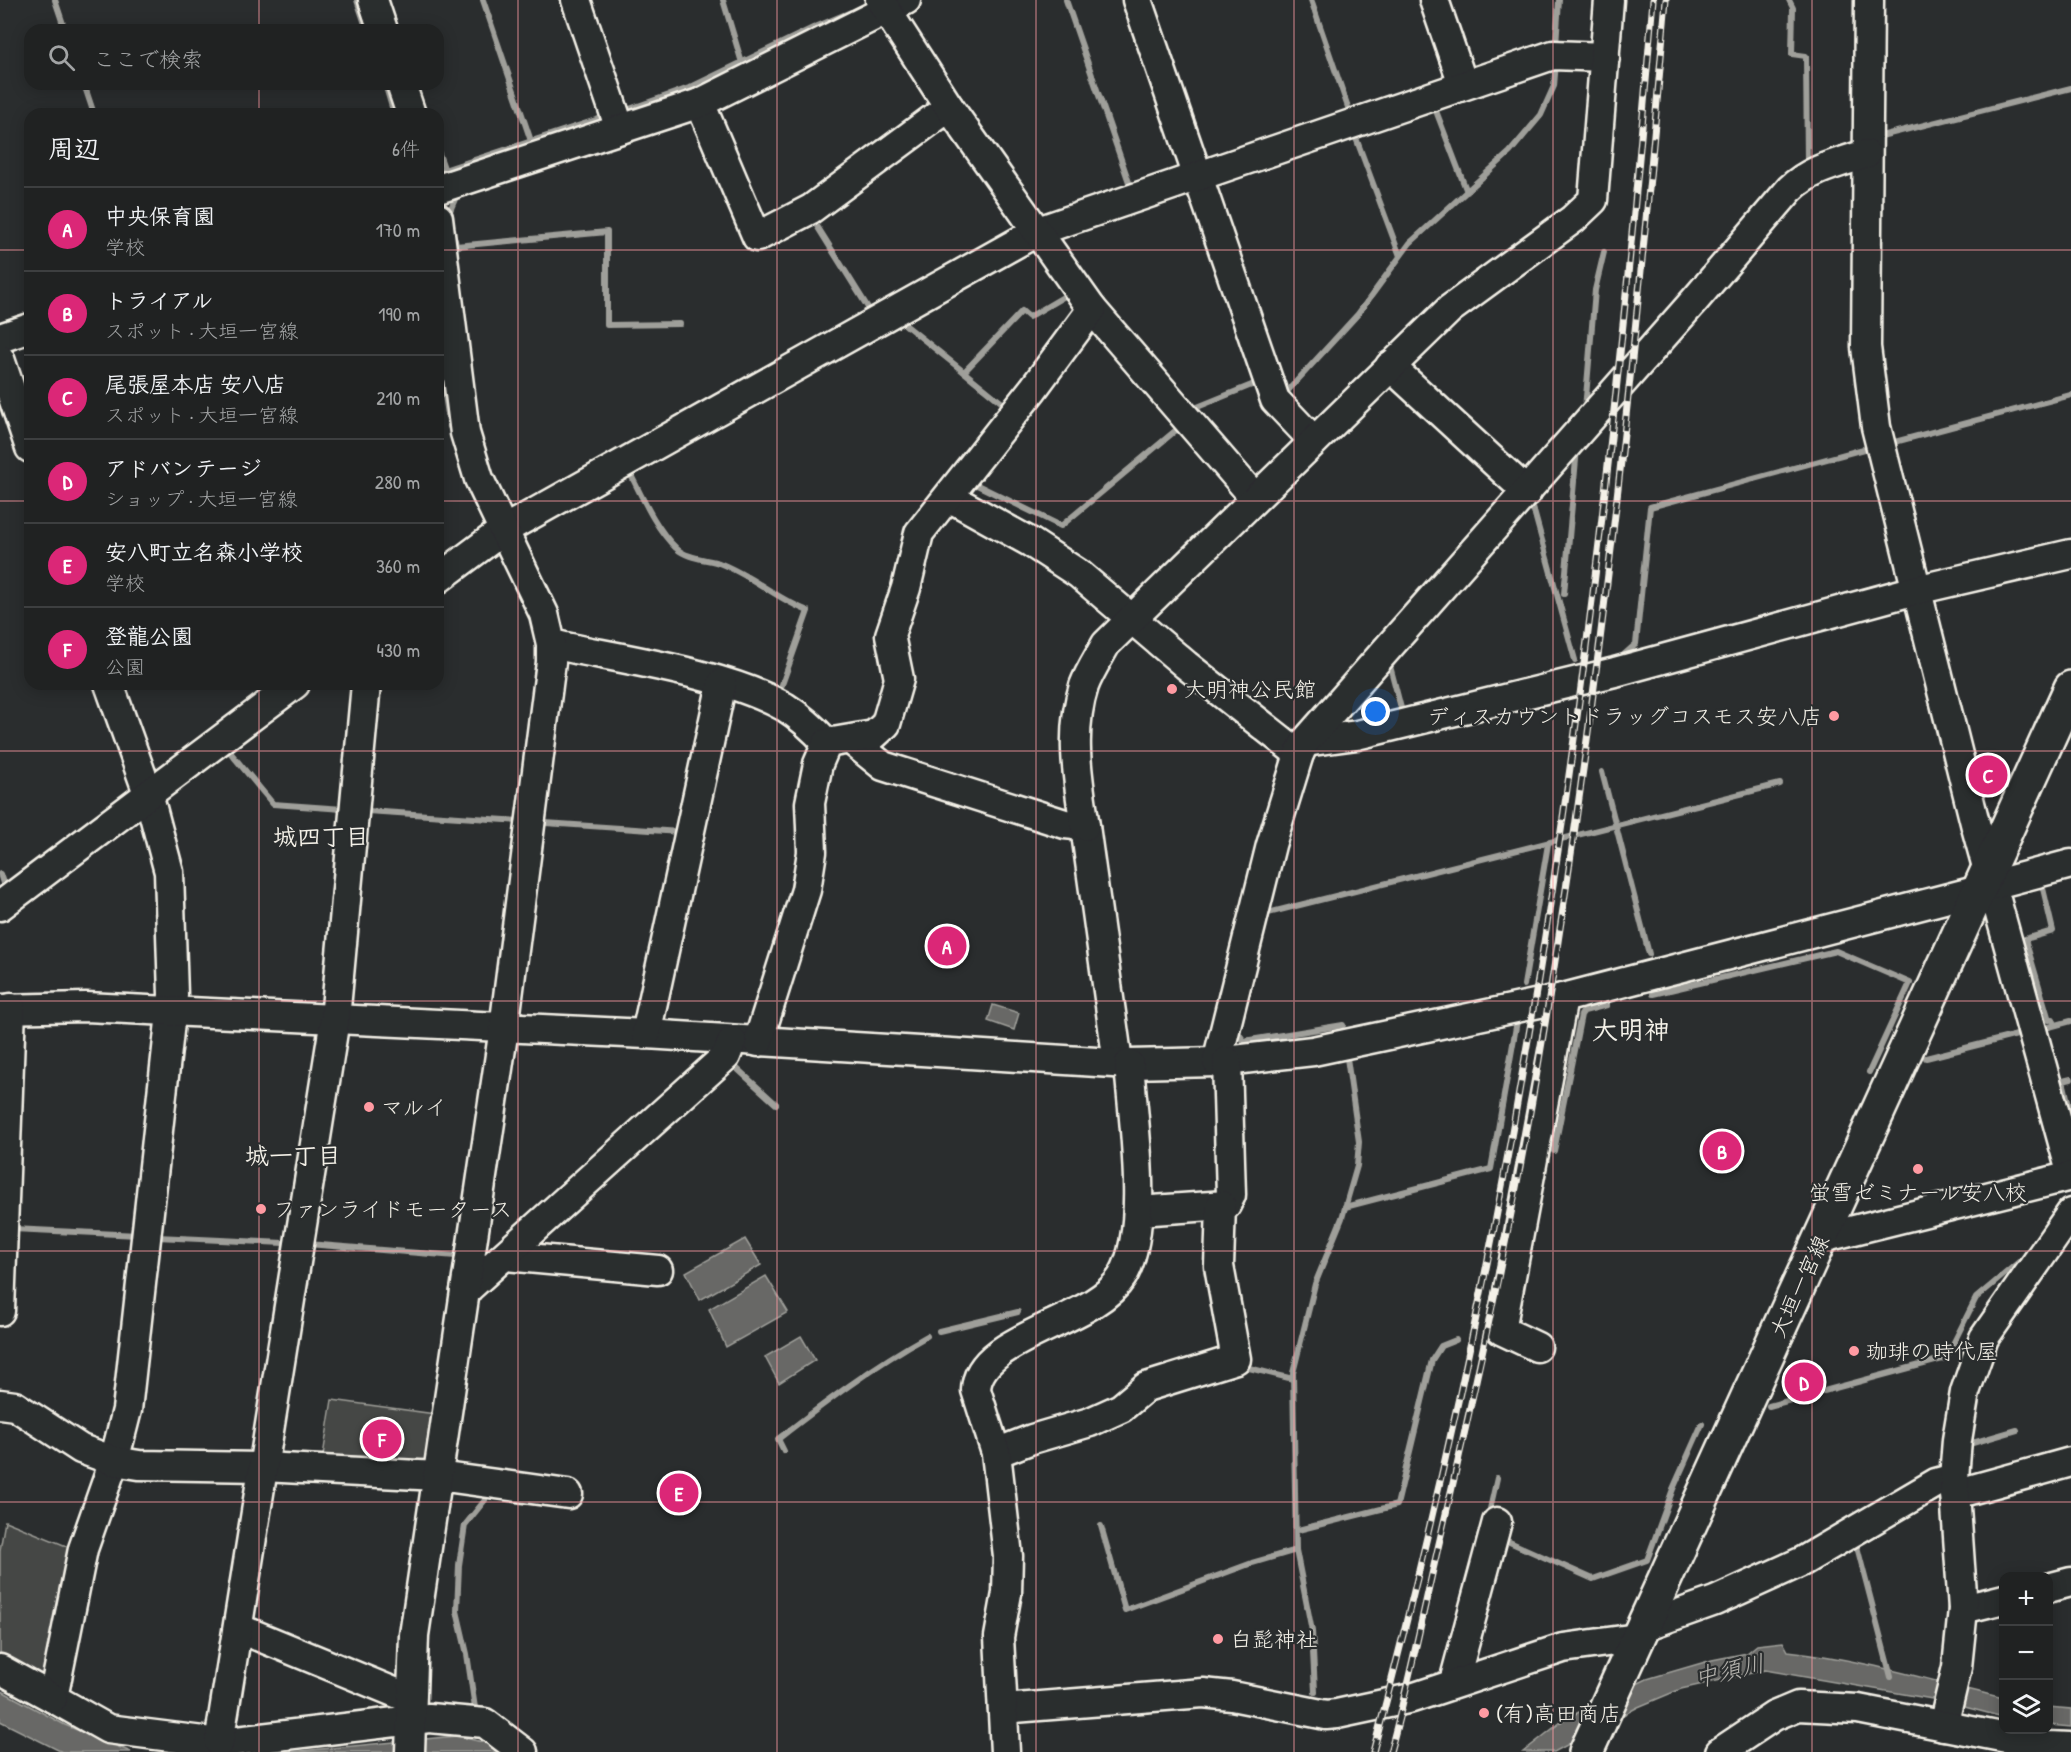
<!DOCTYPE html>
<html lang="ja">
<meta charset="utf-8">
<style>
body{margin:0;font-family:"Patrick Hand","Klee One",sans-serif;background:#282a2a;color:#f1f3f6}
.controls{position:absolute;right:18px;bottom:18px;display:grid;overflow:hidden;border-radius:12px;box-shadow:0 3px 15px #0003}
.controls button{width:54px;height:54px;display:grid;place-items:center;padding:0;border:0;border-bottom:2px solid #3d3f40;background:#202222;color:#f1f3f6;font:30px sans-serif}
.you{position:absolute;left:1376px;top:712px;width:21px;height:21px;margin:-15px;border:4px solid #fff;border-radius:50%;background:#1a73e8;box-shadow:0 0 0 9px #1a73e833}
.badge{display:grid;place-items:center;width:39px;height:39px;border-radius:50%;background:#db2777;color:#fff;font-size:20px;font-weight:700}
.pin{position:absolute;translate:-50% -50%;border:3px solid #fff;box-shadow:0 2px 6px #0006}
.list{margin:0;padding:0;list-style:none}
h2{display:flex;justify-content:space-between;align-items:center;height:78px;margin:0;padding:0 24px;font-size:26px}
h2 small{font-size:20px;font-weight:400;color:#a2a4a5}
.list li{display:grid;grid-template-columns:39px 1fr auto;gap:18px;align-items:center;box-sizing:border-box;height:84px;padding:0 24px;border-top:2px solid #3d3f40}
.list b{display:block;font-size:22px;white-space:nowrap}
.list p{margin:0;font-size:20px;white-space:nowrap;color:#a2a4a5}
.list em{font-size:20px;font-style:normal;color:#a2a4a5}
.icon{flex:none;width:33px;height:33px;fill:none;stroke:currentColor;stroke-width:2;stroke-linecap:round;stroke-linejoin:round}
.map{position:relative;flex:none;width:2071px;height:1752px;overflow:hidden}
.search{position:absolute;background:#202222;box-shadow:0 3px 15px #0003;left:24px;top:24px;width:420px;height:66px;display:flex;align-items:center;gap:15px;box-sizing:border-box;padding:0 21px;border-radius:18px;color:#a2a4a5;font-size:22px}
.panel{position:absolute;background:#202222;box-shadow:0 3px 15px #0003;left:24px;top:108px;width:420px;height:582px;border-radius:18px}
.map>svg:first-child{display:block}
</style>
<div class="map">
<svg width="2071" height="1752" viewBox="0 0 2071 1752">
<rect width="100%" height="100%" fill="#2a2d2e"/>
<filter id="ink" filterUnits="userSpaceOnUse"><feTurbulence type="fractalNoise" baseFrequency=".0167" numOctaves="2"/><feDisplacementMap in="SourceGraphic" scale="12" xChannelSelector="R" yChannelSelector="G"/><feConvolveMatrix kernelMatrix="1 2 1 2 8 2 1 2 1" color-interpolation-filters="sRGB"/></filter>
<g filter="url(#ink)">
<g fill="#444645" stroke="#9c9c96" stroke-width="1.5">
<polygon points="332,1400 442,1415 434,1471 322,1462"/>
<polygon points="5,1521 76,1550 50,1685 0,1659 0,1550"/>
</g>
<g fill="#676866" stroke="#9f9f9a" stroke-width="1.5">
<polygon points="993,1005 1019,1013 1014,1030 988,1021"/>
<polygon points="745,1239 761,1265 700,1300 686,1272"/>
<polygon points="766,1276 788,1312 726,1347 709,1309"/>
<polygon points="801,1336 815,1360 779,1383 765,1357"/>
<path d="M1783,1642L1788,1651C1861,1659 1932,1681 2003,1698V1717L1938,1700L1765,1670L1681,1689L1638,1707L1554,1752H1523L1565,1719L1647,1679L1712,1660L1747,1653L1757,1645Z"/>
<polygon points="0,1690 65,1725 131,1752 62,1752 0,1721"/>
<polygon points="2048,1707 2071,1709 2071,1727 2049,1725"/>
<polygon points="456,1736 487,1743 499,1752 291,1752"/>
</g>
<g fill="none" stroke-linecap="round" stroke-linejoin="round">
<g stroke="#9f9f9a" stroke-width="6">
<polyline points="55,0 65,30"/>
<polyline points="357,0 367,30"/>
<polyline points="483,0 531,141"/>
<polyline points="723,0 742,63"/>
<polyline points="1066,0 1132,191"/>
<polyline points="1311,0 1351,116"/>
<polyline points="1789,0 1793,8 1792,54 1806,56 1807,162 1811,161"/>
<polyline points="1553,47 1556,46 1559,0"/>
<polyline points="84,84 94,114"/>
<polyline points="385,84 394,114"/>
<polyline points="1433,103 1467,192"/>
<polyline points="621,112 689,88 813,28 851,12"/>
<polyline points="1353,130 1400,256"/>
<polyline points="1877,137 2071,88"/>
<polyline points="438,151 445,171"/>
<polyline points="441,171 608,116"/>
<polyline points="450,218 449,213 455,199"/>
<polyline points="812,218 872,314"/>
<polyline points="455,240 456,246 607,232 607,325 680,324"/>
<polyline points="898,319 964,372 1022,311 1029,317 1070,293"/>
<polyline points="438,351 450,427"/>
<polyline points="964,372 1006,406"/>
<polyline points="1282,397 1358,314 1410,243 1510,152 1541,115 1554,86 1556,62"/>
<polyline points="1585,409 1595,290 1604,252"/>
<polyline points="1190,410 1259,382 1260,384"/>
<polyline points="1891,443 2071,395"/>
<path d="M630,473C642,497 656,529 676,548C686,558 705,559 719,563C751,575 777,599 808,611L779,693"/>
<polyline points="975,480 973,483 1061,526 1181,426"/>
<polyline points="1536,499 1532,504 1575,660"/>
<polyline points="1564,594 1577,448"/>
<polyline points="1618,660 1636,644 1650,507 1871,447"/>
<polyline points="1393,662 1390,666 1402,712"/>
<polyline points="224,745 273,804 343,809"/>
<polyline points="1602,772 1649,954"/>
<polyline points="367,811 519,821"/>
<polyline points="545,823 680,832"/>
<polyline points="0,874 5,889"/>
<polyline points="2041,880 2053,931 2025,939 2049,1020 2053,1019 2055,1025"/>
<polyline points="1264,914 1780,784"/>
<polyline points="1524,985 1548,844"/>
<polyline points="1653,994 1836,951 1910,983 1869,1072"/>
<polyline points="1237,1027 1236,1030 1244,1041 1343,1025"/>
<polyline points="2049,1027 2071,1021"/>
<polyline points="1926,1058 2021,1034"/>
<polyline points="732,1064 776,1104"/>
<polyline points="2071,1079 2063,1081 2071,1114"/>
<polyline points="1554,1151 1581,1015 1584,1011 1607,1005"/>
<polyline points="1345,1207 1491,1169 1517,1021"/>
<polyline points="13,1229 138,1235"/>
<polyline points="157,1237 284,1243"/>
<polyline points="308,1244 456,1256"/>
<polyline points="939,1331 1018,1312"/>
<polyline points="1241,1366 1293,1379"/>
<polyline points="1769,1406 1946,1358 1976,1298 2026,1256"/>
<polyline points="1967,1447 1969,1444 2017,1430"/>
<path d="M784,1451L778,1439C826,1402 873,1366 927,1336"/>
<polyline points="1488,1518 1497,1478"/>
<polyline points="1101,1526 1125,1610 1252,1563 1296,1550"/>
<polyline points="1298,1530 1397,1505 1432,1360 1441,1346 1456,1340"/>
<polyline points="1855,1539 1891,1677"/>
<polyline points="1505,1540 1593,1579 1647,1560 1673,1489 1702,1424"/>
<polyline points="1315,1692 1312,1631 1296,1550 1293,1373 1315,1284 1342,1218 1357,1166 1359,1142 1347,1058"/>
<polyline points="476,1715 467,1654 457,1611 459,1565 465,1525 485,1500"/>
</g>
<defs>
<g id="minor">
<polyline points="373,0 383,30"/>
<polyline points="576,0 620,129"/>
<polyline points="1137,0 1275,400 1314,441"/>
<polyline points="1434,0 1463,84"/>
<polyline points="1869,0 1866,347 1876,427 1976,827 2071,1172"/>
<polyline points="401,84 411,114"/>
<polyline points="700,103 757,237 811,209 949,107"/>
<polyline points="438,189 700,103 906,0"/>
<polyline points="1092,309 1255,498"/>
<polyline points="0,338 30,328"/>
<polyline points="0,359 30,448"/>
<polyline points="1390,366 1527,492"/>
<polyline points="949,497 1030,542 1079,574 1186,665 1299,754"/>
<polyline points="438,579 502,531 1038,231 1553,55 1605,57"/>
<path d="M551,644C620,659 725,673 785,707C801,717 814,729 827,743"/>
<polyline points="109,684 148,793 169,872 173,995 127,1410 114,1461 83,1549 53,1698 108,1729 219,1743 429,1718 485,1723 523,1752"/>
<polyline points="851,740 883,766 1065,824 1085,826 1118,1063"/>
<polyline points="1305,742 1357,735 1615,672 1916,590 2071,554"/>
<path d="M1085,826C1078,780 1069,732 1084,686C1089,672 1099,657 1106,644L1450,309L1573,219L1593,200L1609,0"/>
<polyline points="1992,885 2071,864"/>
<polyline points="0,906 295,684"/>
<polyline points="0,1009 86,1007 646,1034 1129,1064 1217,1062 1313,1051 1563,998 1979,890"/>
<polyline points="646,1034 722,683"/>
<polyline points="758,1042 806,890 812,852 810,803 818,764 827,743 874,735 886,724 899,679 890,635 906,588 919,533 1033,389 1092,309 949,107 880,0"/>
<path d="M1217,1062L1271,845L1299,754L1305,742L1695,300L1790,189C1810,169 1839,163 1866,154"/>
<polyline points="1138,1211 1226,1205 1231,1195 1227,1061"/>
<polyline points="1822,1238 2071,1176"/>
<polyline points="506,1256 658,1270"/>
<polyline points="465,1291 726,1056 732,1041"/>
<polyline points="0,1311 11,1008"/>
<polyline points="1537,1347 1501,1330 1563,998"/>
<polyline points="0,1404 15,1406 81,1449 114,1461 139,1465 263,1467 438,1476 568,1494"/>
<polyline points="996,1453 1032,1439 1090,1422 1121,1408 1146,1387 1236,1359 1219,1266 1221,1205"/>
<polyline points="1955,1494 2071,1462"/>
<polyline points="2048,1588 2071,1582"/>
<polyline points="1963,1609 2004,1599"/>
<polyline points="1642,1627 1715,1601 1803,1561 1936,1483 1954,1478"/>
<polyline points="238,1628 411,1699"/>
<polyline points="0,1669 53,1698"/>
<polyline points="1454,1682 1497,1522"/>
<polyline points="1003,1709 1203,1693 1232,1696 1326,1715 1337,1714 1412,1698 1563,1648 1637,1638"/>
<polyline points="1943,1726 1957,1667 1963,1609 1954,1478 1957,1440 1965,1392 1984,1338 2071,1213"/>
<polyline points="219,1743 335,1019 366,684"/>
<polyline points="410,1752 414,1635 504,1028 551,662 551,644 544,614 479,479 465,433 438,218"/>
<path d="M1005,1752L999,1637L1007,1593L1008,1556L996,1453L976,1390C977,1336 1093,1324 1122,1277C1151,1230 1133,1120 1129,1064"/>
<polyline points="1720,1752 1774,1716 1798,1706 1858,1709 2048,1746 2071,1747"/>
</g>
<polyline id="major" points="1586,1752 2071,688"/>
</defs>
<use href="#minor" stroke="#f4f1e8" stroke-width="33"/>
<use href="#major" stroke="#f4f1e8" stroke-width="38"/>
<use href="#minor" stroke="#2a2d2e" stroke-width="28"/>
<use href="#major" stroke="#2a2d2e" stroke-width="33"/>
<defs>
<g id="rail">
<path d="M1373,1752C1433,1525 1485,1295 1524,1063C1585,712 1623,356 1653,0"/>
<path d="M1390,1752C1410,1680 1424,1607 1441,1535C1477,1381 1511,1227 1537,1072C1597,717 1635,359 1666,0"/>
</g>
</defs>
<use href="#rail" stroke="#f4f1e8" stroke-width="7"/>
<use href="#rail" stroke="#2a2d2e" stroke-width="4.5" stroke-dasharray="14" stroke-linecap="butt"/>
</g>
</g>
<path fill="none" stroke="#ff9aa2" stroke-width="1.5" stroke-opacity="0.55" d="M259,0V30M518,0V1752M777,0V1752M1036,0V1752M1294,0V1752M1553,0V1752M1812,0V1752M259,84V114M0,250H30M438,250H2071M0,501H30M438,501H2071M259,684V1752M0,751H2071M0,1001H2071M0,1251H2071M0,1502H2071"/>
<g fill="#ff9aa2" stroke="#2a2d2e" stroke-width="2">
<circle cx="1172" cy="689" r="6"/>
<circle cx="1834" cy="716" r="6"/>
<circle cx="369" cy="1107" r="6"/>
<circle cx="1918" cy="1169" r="6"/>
<circle cx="261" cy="1209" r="6"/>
<circle cx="1854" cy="1351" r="6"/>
<circle cx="1218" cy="1639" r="6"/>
<circle cx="1484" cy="1713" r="6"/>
</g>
<g text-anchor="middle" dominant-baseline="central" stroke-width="4.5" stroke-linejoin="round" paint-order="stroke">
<g font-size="22" fill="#f4f1e8" stroke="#2a2d2e" text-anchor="start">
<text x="1184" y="689">大明神公民館</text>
<text x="1822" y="716" text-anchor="end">ディスカウントドラッグコスモス安八店</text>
<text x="381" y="1107">マルイ</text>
<text x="1918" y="1192" text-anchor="middle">蛍雪ゼミナール安八校</text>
<text x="273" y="1209">ファンライドモータース</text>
<text x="1866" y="1351">珈琲の時代屋</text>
<text x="1230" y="1639">白髭神社</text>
<text x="1496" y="1713">(有)高田商店</text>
</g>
<g font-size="22" fill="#f4f1e8" stroke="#2a2d2e">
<text transform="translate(1799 1286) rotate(-65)">大垣一宮線</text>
</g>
<g font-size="24" font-weight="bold" fill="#f4f1e8" stroke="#2a2d2e">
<text x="321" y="836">城四丁目</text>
<text x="293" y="1155">城一丁目</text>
</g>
<g font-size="24" font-style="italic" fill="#b5b3ae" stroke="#2a2d2e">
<text transform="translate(1729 1670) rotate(-13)">中須川</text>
</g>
<g font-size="26" font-weight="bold" fill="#f4f1e8" stroke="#2a2d2e">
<text x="1631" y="1029">大明神</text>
</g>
</g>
</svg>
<div class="controls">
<button>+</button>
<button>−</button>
<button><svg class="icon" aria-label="layers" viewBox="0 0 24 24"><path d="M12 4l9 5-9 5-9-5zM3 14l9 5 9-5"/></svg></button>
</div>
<div class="you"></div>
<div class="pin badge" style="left:947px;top:946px">A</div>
<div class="pin badge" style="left:1722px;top:1151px">B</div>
<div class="pin badge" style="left:1988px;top:775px">C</div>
<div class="pin badge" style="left:1804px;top:1382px">D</div>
<div class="pin badge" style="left:679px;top:1493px">E</div>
<div class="pin badge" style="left:382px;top:1439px">F</div>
<div class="search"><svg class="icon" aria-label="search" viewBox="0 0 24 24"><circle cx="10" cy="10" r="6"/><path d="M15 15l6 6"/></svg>ここで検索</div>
<section class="panel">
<h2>周辺<small>6件</small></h2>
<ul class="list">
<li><span class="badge">A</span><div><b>中央保育園</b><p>学校</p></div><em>170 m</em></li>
<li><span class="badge">B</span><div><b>トライアル</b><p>スポット · 大垣一宮線</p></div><em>190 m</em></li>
<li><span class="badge">C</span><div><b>尾張屋本店 安八店</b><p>スポット · 大垣一宮線</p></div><em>210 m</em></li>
<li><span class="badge">D</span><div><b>アドバンテージ</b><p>ショップ · 大垣一宮線</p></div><em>280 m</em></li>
<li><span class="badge">E</span><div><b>安八町立名森小学校</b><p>学校</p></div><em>360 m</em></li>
<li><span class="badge">F</span><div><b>登龍公園</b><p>公園</p></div><em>430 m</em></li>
</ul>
</section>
</div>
